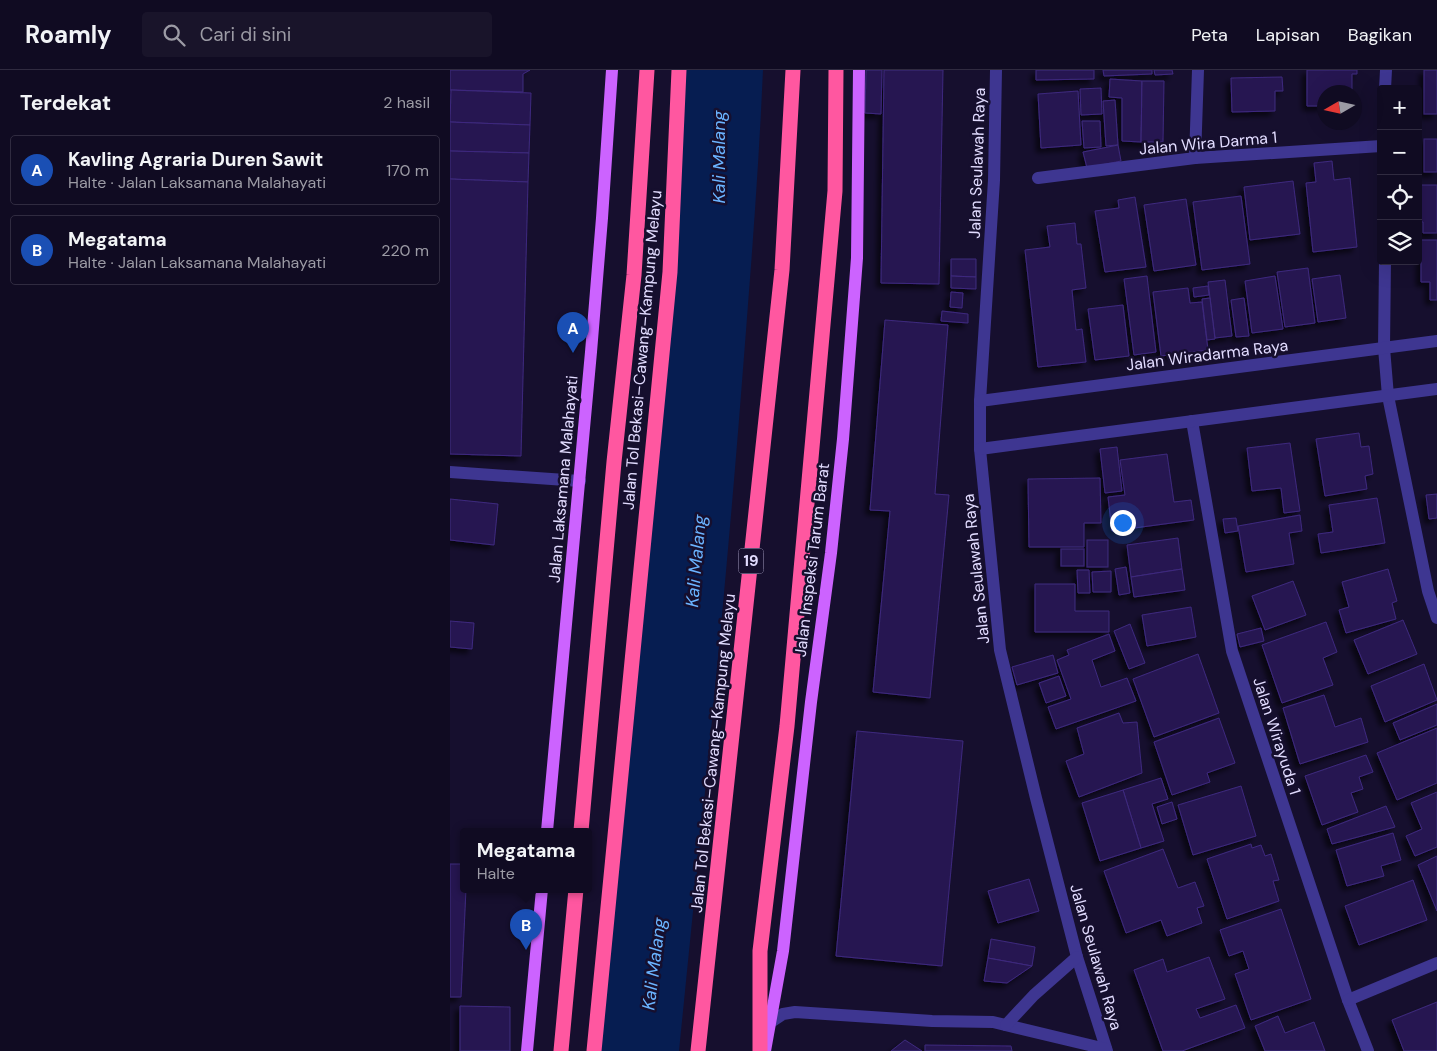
<!DOCTYPE html>
<html lang="id">
<meta charset="utf-8">
<style>
body{margin:0;font-family:"DM Sans",sans-serif;background:#19142a;color:#f1f3f6}
.controls{position:absolute;right:15px;top:15px;display:grid;overflow:hidden;border-radius:5px;box-shadow:0 5px 20px #0002}
.controls button{width:45px;height:45px;display:grid;place-items:center;padding:0;border:0;border-bottom:1px solid #302b40;background:#100b22;color:#f1f3f6;font:25px sans-serif}
.compass{position:absolute;left:867px;top:15px;width:45px;height:45px;border-radius:50%;background:#100b22;box-shadow:0 5px 20px #0002;rotate:261deg}
.you{position:absolute;left:672px;top:452px;width:18px;height:18px;margin:-12px;border:4px solid #fff;border-radius:50%;background:#1a73e8;box-shadow:0 0 0 8px #1a73e833}
.badge{display:grid;place-items:center;width:32px;height:32px;border-radius:50%;background:#08dbff;color:#fff;font-size:16px;font-weight:700}
.pin{position:absolute;translate:-50% -41px;filter:drop-shadow(0 1px 2px #0008)}
.pin::after{content:'';position:absolute;top:26px;width:18px;height:15px;background:inherit;clip-path:polygon(0 0,100% 0,50% 100%)}
.popup{position:absolute;left:10px;top:758px;width:132px;height:65px;box-sizing:border-box;display:grid;place-content:center;border-radius:5px;background:#100b22;filter:drop-shadow(0 1px 4px #0005);font-size:16px;white-space:nowrap;color:#9c9ba5}
.popup b{font-size:19px;color:#f1f3f6}
.popup::after{content:'';position:absolute;left:50%;top:100%;margin-left:-10px;border:10px solid transparent;border-top-color:#100b22}
.list{margin:0;padding:0;list-style:none}
h2{display:flex;justify-content:space-between;align-items:center;height:65px;margin:0;padding:0 20px;font-size:21px}
h2 small{font-size:16px;font-weight:400;color:#9c9ba5}
.list li{display:grid;grid-template-columns:32px 1fr auto;gap:15px;align-items:center;box-sizing:border-box;height:70px;margin:0 10px 10px;padding:0 10px;border:1px solid #302b40;border-radius:5px}
.list b{display:block;font-size:19px;white-space:nowrap}
.list p{margin:0;font-size:16px;white-space:nowrap;color:#9c9ba5}
.list em{font-size:16px;font-style:normal;color:#9c9ba5}
.icon{flex:none;width:28px;height:28px;fill:none;stroke:currentColor;stroke-width:2;stroke-linecap:round;stroke-linejoin:round}
.map{position:relative;flex:none;width:987px;height:981px;overflow:hidden}
header{display:flex;align-items:center;gap:30px;box-sizing:border-box;height:70px;padding:0 25px;background:#100b22;border-bottom:1px solid #302b40}
header strong{font-size:24px}
nav{display:flex;gap:28px;margin-inline-start:auto;font-size:18px}
.search{width:350px;height:45px;background:#19142a;display:flex;align-items:center;gap:12px;box-sizing:border-box;padding:0 18px;border-radius:5px;color:#9c9ba5;font-size:19px}
main{display:flex}
aside{flex:1;background:#100b22}
.map>svg:first-child{display:block}
</style>
<header>
<strong>Roamly</strong>
<div class="search"><svg class="icon" aria-label="search" viewBox="0 0 24 24"><circle cx="10" cy="10" r="6"/><path d="M15 15l6 6"/></svg>Cari di sini</div>
<nav><a>Peta</a><a>Lapisan</a><a>Bagikan</a></nav>
</header>
<main>
<aside>
<h2>Terdekat<small>2 hasil</small></h2>
<ul class="list">
<li><span class="badge" style="background:#1a4fb4">A</span><div><b>Kavling Agraria Duren Sawit</b><p>Halte · Jalan Laksamana Malahayati</p></div><em>170 m</em></li>
<li><span class="badge" style="background:#1a4fb4">B</span><div><b>Megatama</b><p>Halte · Jalan Laksamana Malahayati</p></div><em>220 m</em></li>
</ul>
</aside>
<div class="map">
<svg width="987" height="981" viewBox="0 0 987 981">
<defs>
<filter id="shadow"><feDropShadow dx="-4.5" dy="4.5" stdDeviation="2.5" flood-color="#0009"/></filter>
</defs>
<rect width="100%" height="100%" fill="#160f2e"/>
<path fill="#061d51" d="M224,0H313C308,117 298,234 289,350C272,561 250,771 229,981H144L207,333Z"/>
<g fill="#271951" stroke="#3e297f" filter="url(#shadow)">
<polygon points="0,0 80,0 73,4 73,22 0,20"/>
<polygon points="416,0 432,0 431,44 415,43"/>
<polygon points="434,0 493,0 489,214 431,213"/>
<polygon points="586,0 644,0 644,9 586,10"/>
<polygon points="653,0 702,0 702,4 654,6"/>
<polygon points="704,0 722,0 723,4 705,5"/>
<polygon points="857,0 907,0 907,4 902,4 902,22 874,22 874,36 857,36"/>
<rect x="974" y="0" width="13" height="44"/>
<polygon points="832,7 833,21 825,21 825,41 782,42 781,8"/>
<polygon points="660,9 692,11 691,72 672,71 672,28 659,27"/>
<polygon points="692,11 714,11 713,72 691,72"/>
<polygon points="651,18 652,44 631,45 630,19"/>
<polygon points="1,20 81,23 80,55 0,52"/>
<polygon points="628,21 631,75 591,78 588,24"/>
<polygon points="665,30 668,75 656,76 653,31"/>
<polygon points="632,51 650,51 651,77 634,78"/>
<polygon points="0,52 80,55 79,83 0,81"/>
<rect x="974" y="69" width="13" height="33"/>
<polygon points="668,75 671,91 637,98 633,82"/>
<polygon points="0,81 79,83 78,112 0,109"/>
<polygon points="882,91 884,110 900,108 907,177 863,182 856,113 866,112 864,93"/>
<polygon points="0,109 78,112 71,386 0,384"/>
<polygon points="843,111 850,164 800,170 794,117"/>
<polygon points="970,115 987,115 987,163 973,163 973,152 970,152"/>
<polygon points="791,126 800,194 752,200 743,132"/>
<polygon points="685,127 696,197 655,202 645,141 669,138 668,130"/>
<polygon points="736,129 746,195 704,201 694,135"/>
<polygon points="625,153 627,174 631,174 636,218 622,220 626,260 632,259 636,292 588,297 575,180 600,177 597,156"/>
<polygon points="971,170 987,170 987,230 980,230 980,212 971,212"/>
<polygon points="501,189 526,189 526,207 501,206"/>
<polygon points="858,198 865,253 835,257 827,202"/>
<polygon points="890,205 896,248 868,252 862,209"/>
<polygon points="501,206 526,207 526,219 501,218"/>
<polygon points="697,206 706,282 684,285 674,209"/>
<polygon points="825,206 833,259 802,263 795,211"/>
<polygon points="775,210 782,266 765,268 758,212"/>
<polygon points="758,216 759,225 744,227 743,218"/>
<polygon points="738,218 740,233 752,232 758,280 711,286 703,222"/>
<polygon points="501,222 513,223 512,238 500,237"/>
<polygon points="760,228 765,269 757,270 752,229"/>
<polygon points="794,228 799,266 786,267 781,230"/>
<polygon points="673,235 679,286 645,290 638,239"/>
<polygon points="492,241 518,244 518,253 491,251"/>
<polygon points="435,250 498,255 485,424 499,425 480,628 423,622 440,441 420,440"/>
<polygon points="909,363 911,377 919,376 923,404 915,406 917,419 875,426 866,369"/>
<polygon points="840,373 850,441 834,443 831,418 802,421 797,378"/>
<polygon points="667,377 672,421 655,423 650,379"/>
<polygon points="717,384 724,432 741,430 744,450 662,461 658,427 675,425 670,390"/>
<polygon points="650,408 651,453 634,453 634,477 579,477 578,409"/>
<polygon points="987,424 987,448 979,449 976,425"/>
<polygon points="927,428 935,473 871,483 868,464 883,462 879,435"/>
<polygon points="0,429 48,434 44,475 0,470"/>
<polygon points="850,445 852,461 839,463 844,494 796,502 788,456"/>
<polygon points="786,448 788,461 775,463 773,449"/>
<polygon points="728,468 732,499 681,507 677,475"/>
<rect x="637" y="470" width="21" height="27"/>
<rect x="611" y="479" width="23" height="17"/>
<polygon points="676,497 680,523 669,525 665,499"/>
<polygon points="732,499 735,520 684,527 681,507"/>
<polygon points="938,499 947,531 942,533 946,549 896,563 889,540 899,537 892,512"/>
<polygon points="627,500 639,500 640,523 628,523"/>
<polygon points="661,501 661,522 643,522 642,502"/>
<polygon points="843,511 856,545 815,560 802,526"/>
<polygon points="585,514 625,514 625,541 659,541 659,562 585,562"/>
<polygon points="741,537 746,567 697,576 692,545"/>
<polygon points="953,550 967,584 918,604 904,570"/>
<polygon points="0,551 24,553 22,579 0,577"/>
<polygon points="876,552 887,582 873,588 883,615 832,633 812,575"/>
<polygon points="680,554 695,593 679,599 664,561"/>
<polygon points="811,558 814,571 790,577 787,564"/>
<polygon points="659,564 665,581 642,590 651,617 677,608 686,631 606,659 598,637 621,629 607,590 619,585 617,580"/>
<polygon points="748,584 769,643 704,667 683,609"/>
<polygon points="603,585 608,603 567,615 562,597"/>
<polygon points="974,594 987,630 935,652 921,616"/>
<polygon points="609,606 616,626 596,633 589,613"/>
<polygon points="874,625 885,657 911,648 918,672 850,694 833,638"/>
<polygon points="987,634 987,655 950,670 943,653"/>
<polygon points="669,643 673,653 687,652 692,703 629,727 616,691 634,684 627,658"/>
<polygon points="769,648 785,693 757,703 760,712 722,725 704,672"/>
<polygon points="987,658 987,713 947,730 927,683"/>
<polygon points="407,661 513,671 492,896 386,886"/>
<polygon points="916,685 923,702 909,707 913,719 901,723 908,742 872,755 855,706"/>
<polygon points="711,708 718,729 702,734 714,771 691,778 673,720"/>
<polygon points="791,716 806,766 743,785 728,735"/>
<polygon points="673,720 691,778 650,791 632,733"/>
<polygon points="987,722 987,777 965,786 956,766 972,759 961,733"/>
<polygon points="722,732 727,749 712,754 707,737"/>
<polygon points="936,736 945,757 882,774 877,759"/>
<polygon points="943,763 951,790 931,796 934,806 897,816 886,780"/>
<polygon points="801,774 802,778 811,775 815,786 821,784 829,810 823,811 829,831 777,849 757,789"/>
<polygon points="713,779 728,818 745,812 754,836 747,838 752,853 717,866 711,850 676,863 654,801"/>
<polygon points="987,786 987,841 968,795"/>
<polygon points="0,794 13,794 13,819 16,819 11,927 0,927"/>
<polygon points="579,809 589,841 548,853 538,821"/>
<polygon points="963,810 977,850 909,875 895,836"/>
<polygon points="831,839 861,929 801,950 785,904 799,899 793,881 779,886 770,860"/>
<polygon points="541,869 585,877 582,896 538,888"/>
<polygon points="759,887 775,929 746,939 750,948 786,935 795,958 732,981 713,981 684,900 713,889 717,902"/>
<polygon points="538,888 582,896 557,913 534,911"/>
<polygon points="987,932 987,981 954,981 942,950"/>
<polygon points="10,936 60,937 60,981 10,981"/>
<polygon points="828,946 835,963 864,952 875,981 815,981 805,956"/>
<polygon points="455,970 472,981 441,981"/>
<polygon points="475,975 561,976 562,981 475,981"/>
</g>
<g fill="none" stroke-linecap="round" stroke-linejoin="round">
<g stroke="#3e3691" stroke-width="12">
<polyline points="546,0 544,110 530,331 530,379 550,580 586,728 627,887 657,981"/>
<polyline points="935,19 936,0"/>
<polyline points="745,88 748,0"/>
<polyline points="588,108 745,88 931,76"/>
<polyline points="935,191 934,278 938,326 978,521 987,548"/>
<polyline points="530,331 987,271"/>
<polyline points="742,351 782,581 898,930 918,981"/>
<polyline points="530,379 987,319"/>
<polyline points="0,402 130,411"/>
<polyline points="898,930 987,893"/>
<polyline points="321,952 333,944 345,942 482,951 543,952 656,979"/>
<polyline points="556,955 584,925 627,887"/>
</g>
<g stroke="#cc63ff" stroke-width="12">
<polyline points="97,761 141,282 152,148 162,0"/>
<polyline points="77,981 92,819"/>
<polyline points="315,981 333,881 361,632 381,483 393,369 407,188 409,0"/>
</g>
<g stroke="#ff57a0" stroke-width="15">
<polyline points="131,761 164,392 184,205 197,0"/>
<polyline points="111,981 126,819"/>
<polyline points="144,981 220,202 229,0"/>
<polyline points="248,981 332,200 343,0"/>
<polyline points="310,981 310,881 337,656 385,121 386,0"/>
</g>
</g>
<g text-anchor="middle" dominant-baseline="central" stroke-width="5" stroke-linejoin="round" paint-order="stroke">
<rect fill="#160f2e" stroke="#a59ec0" stroke-width="1" x="288.5" y="478.5" width="25" height="25" rx="4"/>
<g font-size="15" font-weight="bold" fill="#e2dcff">
<text x="301" y="491">19</text>
</g>
<g font-size="16" fill="#e2dcff" stroke="#160f2e">
<text transform="translate(758 73) rotate(-5)">Jalan Wira Darma 1</text>
<text transform="translate(527 93) rotate(-88)">Jalan Seulawah Raya</text>
<text transform="translate(192 280) rotate(-85)">Jalan Tol Bekasi–Cawang–Kampung Melayu</text>
<text transform="translate(757 285) rotate(-7)">Jalan Wiradarma Raya</text>
<text transform="translate(113 409) rotate(-85)">Jalan Laksamana Malahayati</text>
<text transform="translate(362 490) rotate(-83)">Jalan Inspeksi Tarum Barat</text>
<text transform="translate(526 499) rotate(-96)">Jalan Seulawah Raya</text>
<text transform="translate(827 666) rotate(72)">Jalan Wirayuda 1</text>
<text transform="translate(263 683) rotate(-84)">Jalan Tol Bekasi–Cawang–Kampung Melayu</text>
<text transform="translate(646 887) rotate(74)">Jalan Seulawah Raya</text>
</g>
<g font-size="18" font-style="italic" fill="#6ab3ff" stroke="#160f2e">
<text transform="translate(269 87) rotate(-90)">Kali Malang</text>
<text transform="translate(246 491) rotate(-85)">Kali Malang</text>
<text transform="translate(204 894) rotate(-83)">Kali Malang</text>
</g>
</g>
</svg>
<div class="controls">
<button>+</button>
<button>−</button>
<button><svg class="icon" aria-label="locate" viewBox="0 0 24 24"><circle cx="12" cy="12" r="6"/><path d="M12 2v4M12 18v4M2 12h4M18 12h4"/></svg></button>
<button><svg class="icon" aria-label="layers" viewBox="0 0 24 24"><path d="M12 4l9 5-9 5-9-5zM3 14l9 5 9-5"/></svg></button>
</div>
<svg class="compass" viewBox="-18 -18 36 36"><path d="M0-13l5 13h-10z" fill="#e53935"/><path d="M0 13l5-13h-10z" fill="#9c9ba5"/></svg>
<div class="you"></div>
<div class="pin badge" style="left:123px;top:283px;background:#1a4fb4">A</div>
<div class="pin badge" style="left:76px;top:880px;background:#1a4fb4">B</div>
<div class="popup"><b>Megatama</b>Halte</div>
</div>
</main>
